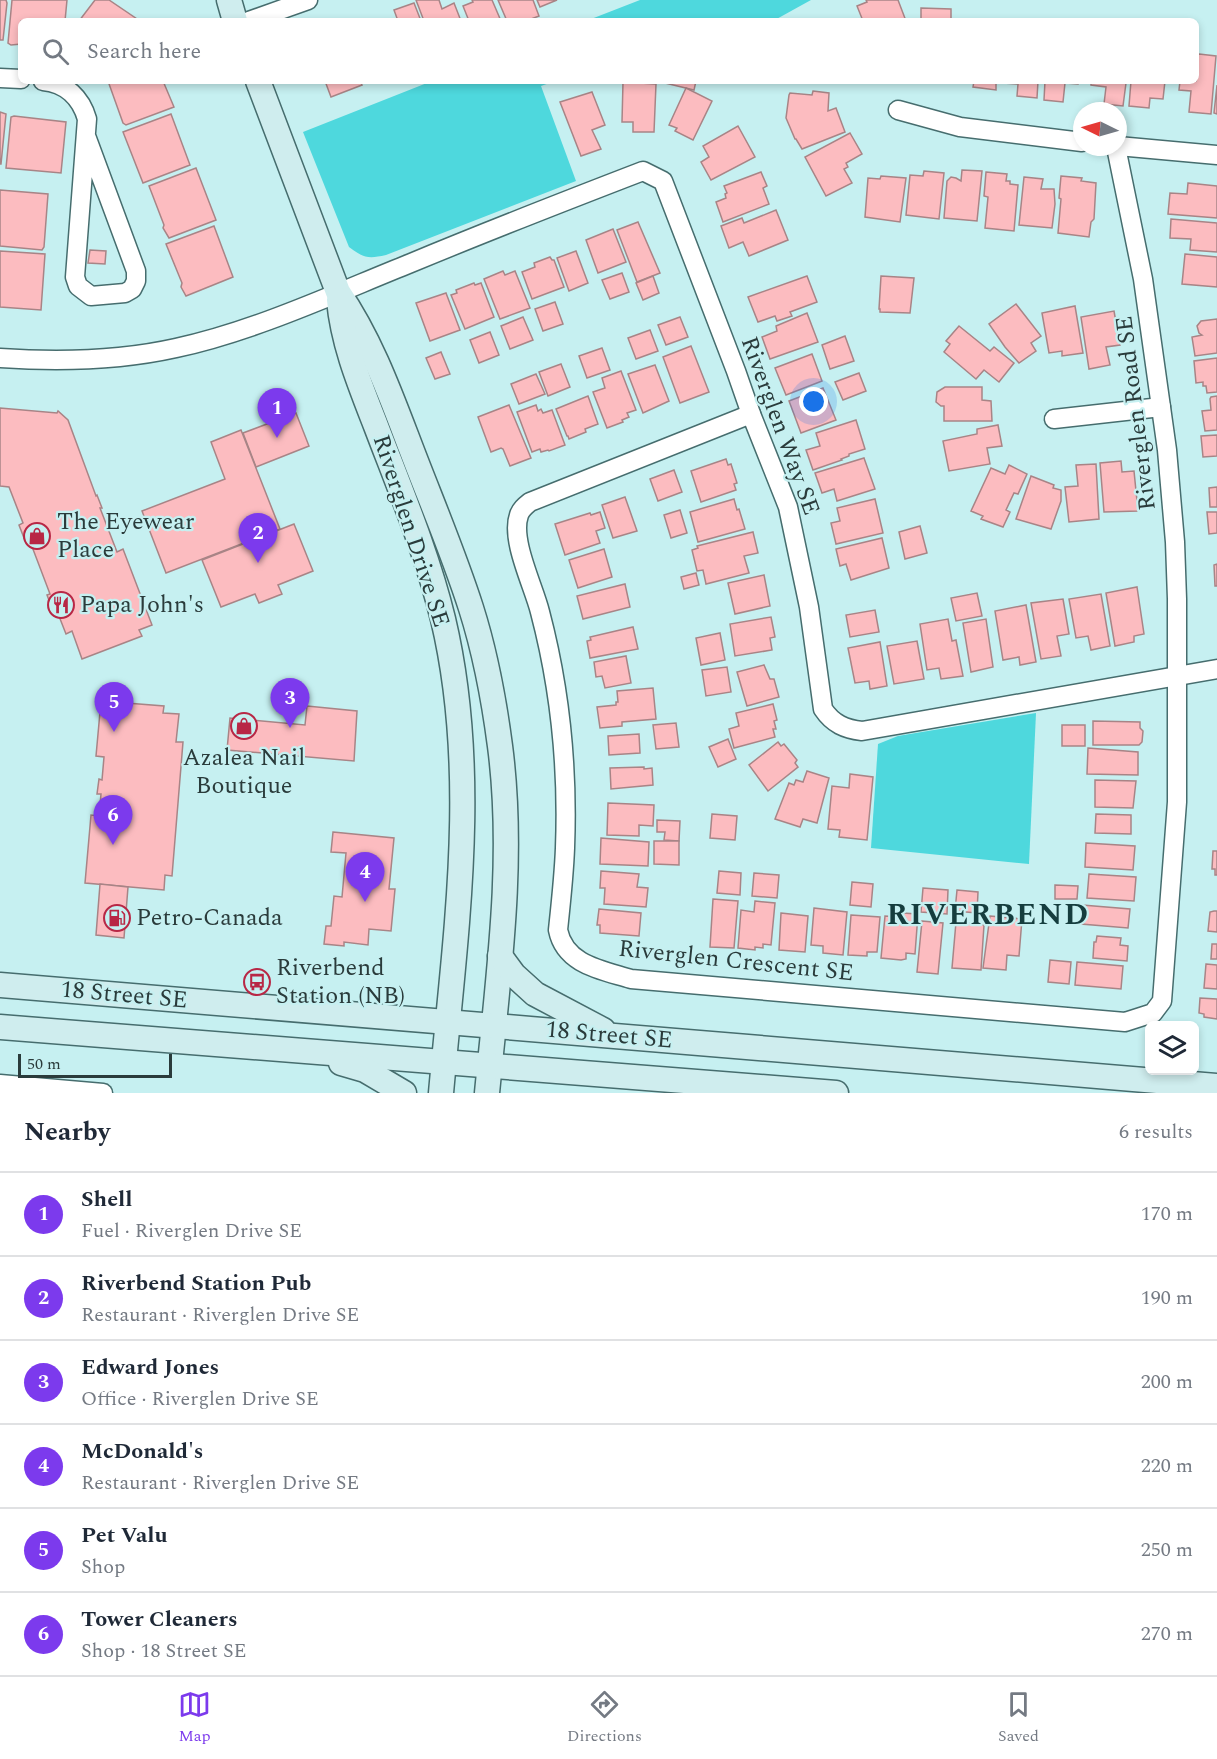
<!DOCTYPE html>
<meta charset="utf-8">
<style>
body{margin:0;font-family:Spectral,serif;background:#f2f2f3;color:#1f2937}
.controls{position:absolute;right:18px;bottom:18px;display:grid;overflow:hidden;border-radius:9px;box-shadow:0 3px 9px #0003}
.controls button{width:54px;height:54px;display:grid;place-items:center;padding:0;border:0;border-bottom:2px solid #e0e1e3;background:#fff;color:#1f2937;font:30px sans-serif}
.compass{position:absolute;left:1073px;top:102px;width:54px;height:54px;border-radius:50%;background:#fff;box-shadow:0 3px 9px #0003;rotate:275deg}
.scale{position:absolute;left:18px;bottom:15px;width:154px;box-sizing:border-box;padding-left:6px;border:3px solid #2a3b3b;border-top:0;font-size:16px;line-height:21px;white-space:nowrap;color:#2a3b3b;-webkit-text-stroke:4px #c6f0f1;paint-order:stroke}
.you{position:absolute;left:814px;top:402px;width:21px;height:21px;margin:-15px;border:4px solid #fff;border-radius:50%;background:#1a73e8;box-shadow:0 0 0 9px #1a73e833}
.badge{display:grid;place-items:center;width:39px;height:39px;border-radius:50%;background:#7c3aed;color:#fff;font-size:20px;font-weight:700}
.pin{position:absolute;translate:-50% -50px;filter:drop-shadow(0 2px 3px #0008)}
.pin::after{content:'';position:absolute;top:32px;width:21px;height:18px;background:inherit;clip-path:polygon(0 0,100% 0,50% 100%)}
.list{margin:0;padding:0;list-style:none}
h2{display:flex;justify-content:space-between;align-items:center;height:78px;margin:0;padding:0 24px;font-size:26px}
h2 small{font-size:20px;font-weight:400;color:#747a83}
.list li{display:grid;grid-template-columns:39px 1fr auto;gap:18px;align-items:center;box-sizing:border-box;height:84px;padding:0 24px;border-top:2px solid #e0e1e3}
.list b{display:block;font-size:22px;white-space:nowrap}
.list p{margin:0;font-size:20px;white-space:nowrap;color:#747a83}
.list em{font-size:20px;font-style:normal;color:#747a83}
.icon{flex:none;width:33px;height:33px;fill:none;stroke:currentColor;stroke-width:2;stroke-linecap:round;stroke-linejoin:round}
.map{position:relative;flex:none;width:1217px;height:1093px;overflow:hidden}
.search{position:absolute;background:#fff;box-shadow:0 3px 9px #0003;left:18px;right:18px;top:18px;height:66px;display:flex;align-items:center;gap:15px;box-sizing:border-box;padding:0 21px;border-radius:9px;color:#747a83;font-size:22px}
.sheet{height:582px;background:#fff}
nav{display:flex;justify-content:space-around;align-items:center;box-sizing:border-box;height:84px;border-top:2px solid #e0e1e3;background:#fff;font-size:16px;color:#747a83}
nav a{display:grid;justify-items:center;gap:3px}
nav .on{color:#7c3aed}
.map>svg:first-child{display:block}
</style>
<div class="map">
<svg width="1217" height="1093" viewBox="0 0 1217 1093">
<rect width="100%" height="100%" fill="#c6f0f1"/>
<g fill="#4ed8dd">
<polygon points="640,0 811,0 773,21 586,21"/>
<path d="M432,81H555L541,86L576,181L386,255C368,259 364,258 349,247L303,132Z"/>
<polygon points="1036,713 1029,864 871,848 878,744 898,736"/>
</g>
<g fill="#fcbcc0" stroke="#a88486" stroke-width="1.5">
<polygon points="0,0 6,0 7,3 3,40 0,40"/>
<polygon points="12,0 67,0 65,21 21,21 21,44 11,45 8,43"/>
<polygon points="95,0 109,0 140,21 79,21"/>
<polygon points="416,0 439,0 442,9 454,3 461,21 424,21"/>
<polygon points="472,0 492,0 501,21 469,21 463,6 473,2"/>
<polygon points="498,0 533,0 539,16 526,21 507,21"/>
<polygon points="537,0 557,0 540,7"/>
<polygon points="866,0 898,0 906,21 863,21 857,6 867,2"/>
<polygon points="414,3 421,21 398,21 394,10"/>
<polygon points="921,8 951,9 951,21 921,21"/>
<polygon points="1199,54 1216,56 1211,114 1189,112 1191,91 1179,90 1180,81 1196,81 1196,56"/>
<polygon points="108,81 163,81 174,107 126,125 123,123"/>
<polygon points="325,81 360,81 362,85 331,97"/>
<polygon points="666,81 696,81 694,90 665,83"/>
<polygon points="974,81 996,81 996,90 973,87"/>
<polygon points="1003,81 1038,81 1037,98 1017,96 1018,84 1003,83"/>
<polygon points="1045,81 1078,81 1078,84 1065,83 1063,102 1044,100"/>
<polygon points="1091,81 1123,81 1122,83 1126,83 1123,106 1104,104 1106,87 1091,85"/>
<polygon points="1131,81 1165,81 1163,99 1150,98 1149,108 1129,106"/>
<polygon points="623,82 656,84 654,132 633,132 633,122 622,122"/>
<polygon points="1217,85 1217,114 1214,113"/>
<polygon points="686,88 712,101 693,140 675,131 677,128 669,125"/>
<polygon points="813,91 829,93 828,111 836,108 845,132 802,149 796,139 795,139 786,118 789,95 790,93 812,95"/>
<polygon points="592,92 605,125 592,130 601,149 581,156 560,102"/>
<polygon points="0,112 6,114 1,164 0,164"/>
<polygon points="171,114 190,165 143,183 123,132"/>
<polygon points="14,116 66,122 61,173 6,168 11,117"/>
<polygon points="738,126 755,157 711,180 701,162 709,157 703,146"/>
<polygon points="850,133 862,154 846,163 848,167 844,169 852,183 826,196 805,157"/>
<polygon points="196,168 216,220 169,238 163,228 164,225 149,186"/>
<polygon points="962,170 982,171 977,221 944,218 947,181 951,177 956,178 961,181"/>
<polygon points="924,171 944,173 939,219 906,215 910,175 923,176"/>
<polygon points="761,172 767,186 763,188 769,204 723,222 716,202 726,198 725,194 727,193 724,186"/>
<polygon points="986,172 1007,174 1006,181 1010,181 1010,184 1018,185 1014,231 985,228 988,197 984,196"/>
<polygon points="881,176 906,178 900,222 865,217 868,178 880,179"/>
<polygon points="1061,176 1082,178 1081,181 1096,183 1094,219 1091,222 1089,237 1058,233 1061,199 1059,198"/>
<polygon points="1024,177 1043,179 1041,189 1054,189 1055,204 1052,228 1019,225"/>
<polygon points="1188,183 1217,186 1217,218 1168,214 1170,193 1187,194"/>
<polygon points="0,190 48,194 44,247 42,250 0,246"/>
<polygon points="776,210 788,240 749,256 743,242 729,248 721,226 742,218 744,223"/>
<polygon points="1171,219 1217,223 1217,252 1190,250 1191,239 1170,238"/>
<polygon points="638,222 660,273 637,282 617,230"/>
<polygon points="214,226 233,277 186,296 181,287 182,283 166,244"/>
<polygon points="613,229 626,262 598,273 586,240"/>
<polygon points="90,250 106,251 105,264 88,263"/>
<polygon points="0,251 45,254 41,310 0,307"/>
<polygon points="576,251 588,283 569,291 557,258"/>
<polygon points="1185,254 1217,257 1217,287 1182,284"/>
<polygon points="550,257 552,260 554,260 564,287 532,299 522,272 535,267 534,263"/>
<polygon points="503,271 505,275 515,271 530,308 500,319 484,279"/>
<polygon points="622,273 629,292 610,299 602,280"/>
<polygon points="653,276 659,293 643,300 636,283"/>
<polygon points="807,276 817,302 790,312 792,316 777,321 775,316 758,322 748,297"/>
<polygon points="881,276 914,278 910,313 880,312 880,309 879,309"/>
<polygon points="474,283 475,285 481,283 494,317 465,329 451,295 457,293 456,290"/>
<polygon points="446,293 460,330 430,341 416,303"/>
<polygon points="555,302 563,324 543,331 535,309"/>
<polygon points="1016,304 1041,336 1031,343 1036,351 1019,363 1005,347 989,324"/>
<polygon points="1075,306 1083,353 1062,356 1062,351 1049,353 1042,313"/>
<polygon points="1114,311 1120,345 1106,347 1110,365 1089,369 1081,317"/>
<polygon points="807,313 818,342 770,359 762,337 777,331 776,326"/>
<polygon points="523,317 533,340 510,349 501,326"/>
<polygon points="680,317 688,337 666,345 658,325"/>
<polygon points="1217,319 1217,353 1195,356 1192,337 1202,335 1199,333 1197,326 1201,321"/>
<polygon points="959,326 990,351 994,347 1014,363 999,382 984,370 976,379 944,352 950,344 946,341"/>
<polygon points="650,330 658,351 636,359 628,338"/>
<polygon points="490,332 499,355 479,363 470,340"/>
<polygon points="845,336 854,361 830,369 822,345"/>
<polygon points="691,346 709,392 680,403 663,357"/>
<polygon points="602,348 610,370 587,378 579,356"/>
<polygon points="441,352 450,374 435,379 426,358"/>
<polygon points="812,354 822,381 786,395 775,368"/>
<polygon points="1217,358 1217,392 1207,393 1206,386 1203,386 1203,382 1196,383 1194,361"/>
<polygon points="561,364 570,387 548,396 539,372"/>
<polygon points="655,365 669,401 643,413 628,374"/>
<polygon points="621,371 636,410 627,413 629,417 622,420 623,422 607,428 593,392 605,388 602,378"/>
<polygon points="859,373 866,391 843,400 835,382"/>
<polygon points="536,374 545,394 519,404 511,384"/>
<polygon points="945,387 982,387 982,400 991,401 992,421 944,421 944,406 941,406 936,402 937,392"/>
<polygon points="823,388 836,420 801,433 789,401"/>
<polygon points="588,396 598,424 585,429 586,432 569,439 568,436 567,436 556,409"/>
<polygon points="1217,396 1217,430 1205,431 1202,411 1211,410 1210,399 1211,397"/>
<polygon points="509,405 531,458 510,466 503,449 501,448 491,452 478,417"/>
<polygon points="536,405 538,411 541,409 543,413 552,410 565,445 549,451 548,450 541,452 540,449 532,452 517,412"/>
<polygon points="0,408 57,413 58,411 68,420 96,496 97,495 102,508 100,508 117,552 123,549 152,625 139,630 142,636 82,659 72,631 66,634 55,606 52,608 47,595 50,594 28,536 24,538 19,525 23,523 9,487 0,486"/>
<polygon points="296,413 309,446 256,467 243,433"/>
<polygon points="856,420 865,449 849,454 849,456 841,459 842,460 813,470 806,450 820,446 816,433"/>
<polygon points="998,425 1002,446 987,448 990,464 949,471 943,441 977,434 977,429"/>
<polygon points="241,430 280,529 166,573 142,511 225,479 211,442"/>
<polygon points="1217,435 1217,456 1203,457 1201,436"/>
<polygon points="864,458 875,489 837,501 834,489 822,493 815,473"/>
<polygon points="726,459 728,465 731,464 737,483 734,484 736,490 701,502 691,471"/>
<polygon points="1121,461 1122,472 1134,471 1138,511 1104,512 1100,463"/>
<polygon points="1096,464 1099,519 1069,522 1065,487 1078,486 1076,465"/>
<polygon points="1009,465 1027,474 1018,494 1014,493 1006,510 1010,512 1003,527 981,519 983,516 971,511 991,468 1005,474"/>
<polygon points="674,470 682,492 658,501 650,479"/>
<polygon points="1031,476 1054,485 1053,488 1061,490 1061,501 1051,529 1016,519"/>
<polygon points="1217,487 1217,507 1210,507 1209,488"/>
<polygon points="625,497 637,531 613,538 602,505"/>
<polygon points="734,499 737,510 739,509 745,529 698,542 690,512"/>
<polygon points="875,499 883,533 836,544 831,523 840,521 837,508"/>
<polygon points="680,510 687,533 671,538 664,515"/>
<polygon points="600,512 605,528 596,531 600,543 565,555 555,524 590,513 591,515"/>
<polygon points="1207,512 1217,512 1217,533 1209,534"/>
<polygon points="294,524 313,571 278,585 282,594 259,603 255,594 221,607 202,560"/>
<polygon points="920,526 927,553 905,559 899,532"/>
<polygon points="753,532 758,553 744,556 749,573 706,584 703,570 697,571 692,550 698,548 697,546"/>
<polygon points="882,538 889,568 851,580 846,564 840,566 836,549"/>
<polygon points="604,549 612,577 578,588 569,560"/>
<polygon points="1217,564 1217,586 1215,586 1214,565"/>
<polygon points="696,573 699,585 684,589 681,577"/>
<polygon points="764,575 770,606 735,614 728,583"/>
<polygon points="625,584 630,607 583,619 577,596"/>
<polygon points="1137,587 1144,634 1134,636 1134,642 1115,646 1106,593"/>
<polygon points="977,593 982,616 956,621 951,598"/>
<polygon points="1101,594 1110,646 1091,650 1088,636 1076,638 1069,599"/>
<polygon points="1063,599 1069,634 1057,636 1061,656 1041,659 1031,603"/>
<polygon points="1026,605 1036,662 1020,665 1019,657 1003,660 995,611"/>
<polygon points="875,610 879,632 850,637 846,615"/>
<polygon points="771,617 775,637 770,638 772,650 735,656 730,624"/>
<polygon points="948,619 952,641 956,640 963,676 941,679 939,668 927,670 920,624"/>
<polygon points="986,619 993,667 971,672 963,623"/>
<polygon points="633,627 638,649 590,658 587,641 591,640 590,637"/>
<polygon points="720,633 725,660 701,665 696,638"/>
<polygon points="917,641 924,679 894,684 887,646"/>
<polygon points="880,642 887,686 870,689 869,681 855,683 848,648"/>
<polygon points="626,656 631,683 605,688 602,676 596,677 594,662"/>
<polygon points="764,665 770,679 774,679 779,697 747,706 737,672"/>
<polygon points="727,667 731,692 706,696 702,670"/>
<polygon points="653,688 656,719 622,722 622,726 600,728 597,707 616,705 616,702 618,702 617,691"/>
<polygon points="101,701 164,706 163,713 179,714 176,742 183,742 172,876 165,875 164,890 85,883 91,815 99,816 101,794 97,794 99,779 102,780 104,757 96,756"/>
<polygon points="773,704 777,720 774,721 776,729 773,729 775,737 734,748 729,729 739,726 736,713"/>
<polygon points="307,706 357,711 354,761 227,750 230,718 305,725"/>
<polygon points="1093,721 1140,722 1140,728 1143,731 1142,742 1139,745 1093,745"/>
<polygon points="676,723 679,747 656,749 653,725"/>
<rect x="1062" y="725" width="23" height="21"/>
<polygon points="639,734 640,753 609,755 608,736"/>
<polygon points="728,739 736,759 718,767 709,747"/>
<polygon points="778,742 781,746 784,744 797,760 795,763 798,767 768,791 749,765"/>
<polygon points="1088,748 1138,752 1138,775 1087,774"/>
<polygon points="644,767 644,769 652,768 653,785 611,789 610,768"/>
<polygon points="807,771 829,778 817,823 803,819 800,827 775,819 789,783 794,785 796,780 803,782"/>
<polygon points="850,774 873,777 867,840 839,837 840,830 828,829 832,786 849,788"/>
<polygon points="1095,780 1136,781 1133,808 1095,807"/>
<polygon points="608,803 654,805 653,826 639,825 639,836 607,835"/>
<polygon points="712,814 737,816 735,840 710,838"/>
<polygon points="1096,814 1131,815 1131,834 1095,833"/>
<polygon points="657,820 680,821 679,841 664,840 665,832 657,832"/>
<polygon points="333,832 394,838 389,889 395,889 391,931 369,929 368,945 344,942 344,946 324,944 326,926 331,926 334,896 342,897 346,853 331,852"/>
<polygon points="601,838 649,842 648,866 600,864"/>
<polygon points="654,841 679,841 679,865 654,864"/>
<polygon points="1086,843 1135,846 1133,870 1085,867"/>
<polygon points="1213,851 1217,851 1217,875 1215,875 1215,869 1212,869"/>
<polygon points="601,871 639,874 637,887 648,888 646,907 604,904 605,888 600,888"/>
<polygon points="719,871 741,873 740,895 717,893"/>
<polygon points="754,873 779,875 777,898 752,896"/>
<polygon points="1089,874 1136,877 1134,901 1087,898"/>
<polygon points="852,882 873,884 871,907 850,905"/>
<polygon points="100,884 128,887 124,938 96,935"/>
<polygon points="1055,885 1078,886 1077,899 1055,899"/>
<polygon points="923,888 948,890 947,914 921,912"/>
<polygon points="957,890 978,892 977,913 955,911"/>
<polygon points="713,899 738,901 734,948 710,947"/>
<polygon points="755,901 775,903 771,945 763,944 763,948 755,947 755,950 738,948 741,910 754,912"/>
<polygon points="1082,905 1130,909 1128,928 1081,924"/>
<polygon points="814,908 847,912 843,955 823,953 823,946 811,945"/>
<polygon points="599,909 641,913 639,936 600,933 600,925 597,925"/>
<polygon points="1214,911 1217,911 1217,932 1208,931 1210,912"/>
<polygon points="781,913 808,916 805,952 779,950"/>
<polygon points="902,913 918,914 915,954 906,953 906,959 901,960 881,958 885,916 902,917"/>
<polygon points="851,915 880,917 877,952 867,952 867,956 848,955"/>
<polygon points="990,916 1022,919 1019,956 1007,955 1006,970 983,968"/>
<polygon points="922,921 943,923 938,974 917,972"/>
<polygon points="956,922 984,925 981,970 952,968"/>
<polygon points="1097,936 1121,938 1120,945 1128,946 1127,961 1093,958 1094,942 1096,942"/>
<polygon points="1212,944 1217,944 1217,959 1211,959"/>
<polygon points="1050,960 1071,962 1069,984 1048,982"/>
<polygon points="1077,962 1123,966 1121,989 1075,985"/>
<polygon points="1206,964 1217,965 1217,989 1204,988"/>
<polygon points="1200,998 1217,999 1217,1019 1204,1017 1204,1014 1199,1013"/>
</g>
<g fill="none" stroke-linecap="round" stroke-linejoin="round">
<defs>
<g id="street">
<polyline points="249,21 308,0"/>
<polyline points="0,78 21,79"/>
<path d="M43,81C66,83 81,98 87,119L75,277L78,286L91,296L125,293L132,289L136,281V271L86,136"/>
<polyline points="898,110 960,127 1082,142"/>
<polyline points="1118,146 1217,155"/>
<path d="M0,358C59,362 118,361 176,348C255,331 336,293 411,263C488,231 565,201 643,171L663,181L736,371L751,414L788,507L809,607L823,709C833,724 845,729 862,731L1217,669"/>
<path d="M751,414L530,502C525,506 521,509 519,515C510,540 534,587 540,612C560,688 568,770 565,848C564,875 561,902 558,930C565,965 602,970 631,979L1125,1022L1153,1013L1162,1001L1177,802V599L1175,542L1167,450L1143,279L1116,147"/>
<polyline points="1054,419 1161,407"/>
<polyline points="0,1084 103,1093"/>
</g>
<g id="secondary">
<polyline points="229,0 235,21"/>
<path d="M258,81L338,292C375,346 395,408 419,469C437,515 456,561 471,608C485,652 494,700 500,746C515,860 498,978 487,1093"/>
<path d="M339,300C343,344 360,385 376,426C400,489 427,553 443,619C480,775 455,936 441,1093"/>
<polyline points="500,956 514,975 535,994 603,1030"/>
<polyline points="0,985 1217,1086"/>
<polyline points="0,1027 836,1093"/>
<polyline points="341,1063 365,1070 404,1093"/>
</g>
</defs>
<use href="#street" stroke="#466d6e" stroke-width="21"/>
<use href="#secondary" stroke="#466d6e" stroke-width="27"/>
<use href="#street" stroke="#fff" stroke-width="18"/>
<use href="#secondary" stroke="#cfedee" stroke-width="24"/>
</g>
<defs>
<symbol id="shop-ring" viewBox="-11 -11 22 22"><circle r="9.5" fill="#c6f0f1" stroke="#b82745" stroke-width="1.5"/><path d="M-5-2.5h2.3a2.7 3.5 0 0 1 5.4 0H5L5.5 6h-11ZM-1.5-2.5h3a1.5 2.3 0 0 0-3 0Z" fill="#b82745"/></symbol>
<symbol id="restaurant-ring" viewBox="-11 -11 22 22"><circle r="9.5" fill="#c6f0f1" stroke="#b82745" stroke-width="1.5"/><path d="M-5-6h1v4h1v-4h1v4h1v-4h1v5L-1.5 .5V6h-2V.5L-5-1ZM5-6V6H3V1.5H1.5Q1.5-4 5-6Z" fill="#b82745"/></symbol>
<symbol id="fuel-ring" viewBox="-11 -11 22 22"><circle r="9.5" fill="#c6f0f1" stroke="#b82745" stroke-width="1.5"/><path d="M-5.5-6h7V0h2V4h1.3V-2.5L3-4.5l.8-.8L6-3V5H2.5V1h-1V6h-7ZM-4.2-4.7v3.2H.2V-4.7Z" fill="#b82745"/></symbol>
<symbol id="bus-ring" viewBox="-11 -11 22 22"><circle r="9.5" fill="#c6f0f1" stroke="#b82745" stroke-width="1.5"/><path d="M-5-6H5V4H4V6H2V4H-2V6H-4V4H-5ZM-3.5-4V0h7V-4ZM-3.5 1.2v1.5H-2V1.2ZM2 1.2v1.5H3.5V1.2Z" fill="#b82745"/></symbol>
</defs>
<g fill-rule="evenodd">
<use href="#shop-ring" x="22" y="521" width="30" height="30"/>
<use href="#restaurant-ring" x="46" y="590" width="30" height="30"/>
<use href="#shop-ring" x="229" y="711" width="30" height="30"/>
<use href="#fuel-ring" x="102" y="903" width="30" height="30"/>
<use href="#bus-ring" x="242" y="967" width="30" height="30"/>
</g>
<g text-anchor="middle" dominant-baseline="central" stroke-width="4.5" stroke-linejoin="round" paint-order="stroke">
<g font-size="24" fill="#2a3b3b" stroke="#c6f0f1">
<text transform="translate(1136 413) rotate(-97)">Riverglen Road SE</text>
<text transform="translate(780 426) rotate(70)">Riverglen Way SE</text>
<text transform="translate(411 531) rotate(72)">Riverglen Drive SE</text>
<text transform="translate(736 961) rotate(6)">Riverglen Crescent SE</text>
<text transform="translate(124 995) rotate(5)">18 Street SE</text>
<text transform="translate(609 1035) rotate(5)">18 Street SE</text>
</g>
<g font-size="24" fill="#2a3b3b" stroke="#c6f0f1" text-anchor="start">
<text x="57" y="522">The Eyewear<tspan x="57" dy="28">Place</tspan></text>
<text x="80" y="605">Papa John's</text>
<text x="244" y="758" text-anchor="middle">Azalea Nail<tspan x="244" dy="28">Boutique</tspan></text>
<text x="136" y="918">Petro-Canada</text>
<text x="276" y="968">Riverbend<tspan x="276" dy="28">Station (NB)</tspan></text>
</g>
<g font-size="30" font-weight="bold" letter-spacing="1.5" fill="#153d3e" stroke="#c6f0f1">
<text x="988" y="915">RIVERBEND</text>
</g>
</g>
</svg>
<div class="controls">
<button><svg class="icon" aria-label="layers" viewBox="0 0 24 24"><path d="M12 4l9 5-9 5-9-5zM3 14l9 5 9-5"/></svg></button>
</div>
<svg class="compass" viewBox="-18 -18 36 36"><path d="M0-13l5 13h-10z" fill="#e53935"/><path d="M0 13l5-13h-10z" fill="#747a83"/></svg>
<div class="scale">50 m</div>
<div class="you"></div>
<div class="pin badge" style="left:277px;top:438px">1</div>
<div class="pin badge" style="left:258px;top:563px">2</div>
<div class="pin badge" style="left:290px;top:728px">3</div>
<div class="pin badge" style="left:365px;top:902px">4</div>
<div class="pin badge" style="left:114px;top:732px">5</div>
<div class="pin badge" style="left:113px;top:845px">6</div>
<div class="search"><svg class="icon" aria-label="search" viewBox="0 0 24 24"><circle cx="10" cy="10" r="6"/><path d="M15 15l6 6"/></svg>Search here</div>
</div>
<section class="sheet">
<h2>Nearby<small>6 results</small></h2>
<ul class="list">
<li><span class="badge">1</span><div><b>Shell</b><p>Fuel · Riverglen Drive SE</p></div><em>170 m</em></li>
<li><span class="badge">2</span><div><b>Riverbend Station Pub</b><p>Restaurant · Riverglen Drive SE</p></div><em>190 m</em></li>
<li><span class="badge">3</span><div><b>Edward Jones</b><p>Office · Riverglen Drive SE</p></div><em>200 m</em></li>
<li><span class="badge">4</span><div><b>McDonald's</b><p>Restaurant · Riverglen Drive SE</p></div><em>220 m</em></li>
<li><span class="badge">5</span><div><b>Pet Valu</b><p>Shop</p></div><em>250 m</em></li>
<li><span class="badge">6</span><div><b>Tower Cleaners</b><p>Shop · 18 Street SE</p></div><em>270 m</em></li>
</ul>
</section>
<nav>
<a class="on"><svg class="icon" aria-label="map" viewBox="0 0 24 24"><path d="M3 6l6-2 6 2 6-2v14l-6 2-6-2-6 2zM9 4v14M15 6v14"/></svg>Map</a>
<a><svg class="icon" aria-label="directions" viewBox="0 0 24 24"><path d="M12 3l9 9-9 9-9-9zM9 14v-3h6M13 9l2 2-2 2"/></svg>Directions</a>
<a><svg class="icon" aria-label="saved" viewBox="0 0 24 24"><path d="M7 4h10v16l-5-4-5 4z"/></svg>Saved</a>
</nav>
